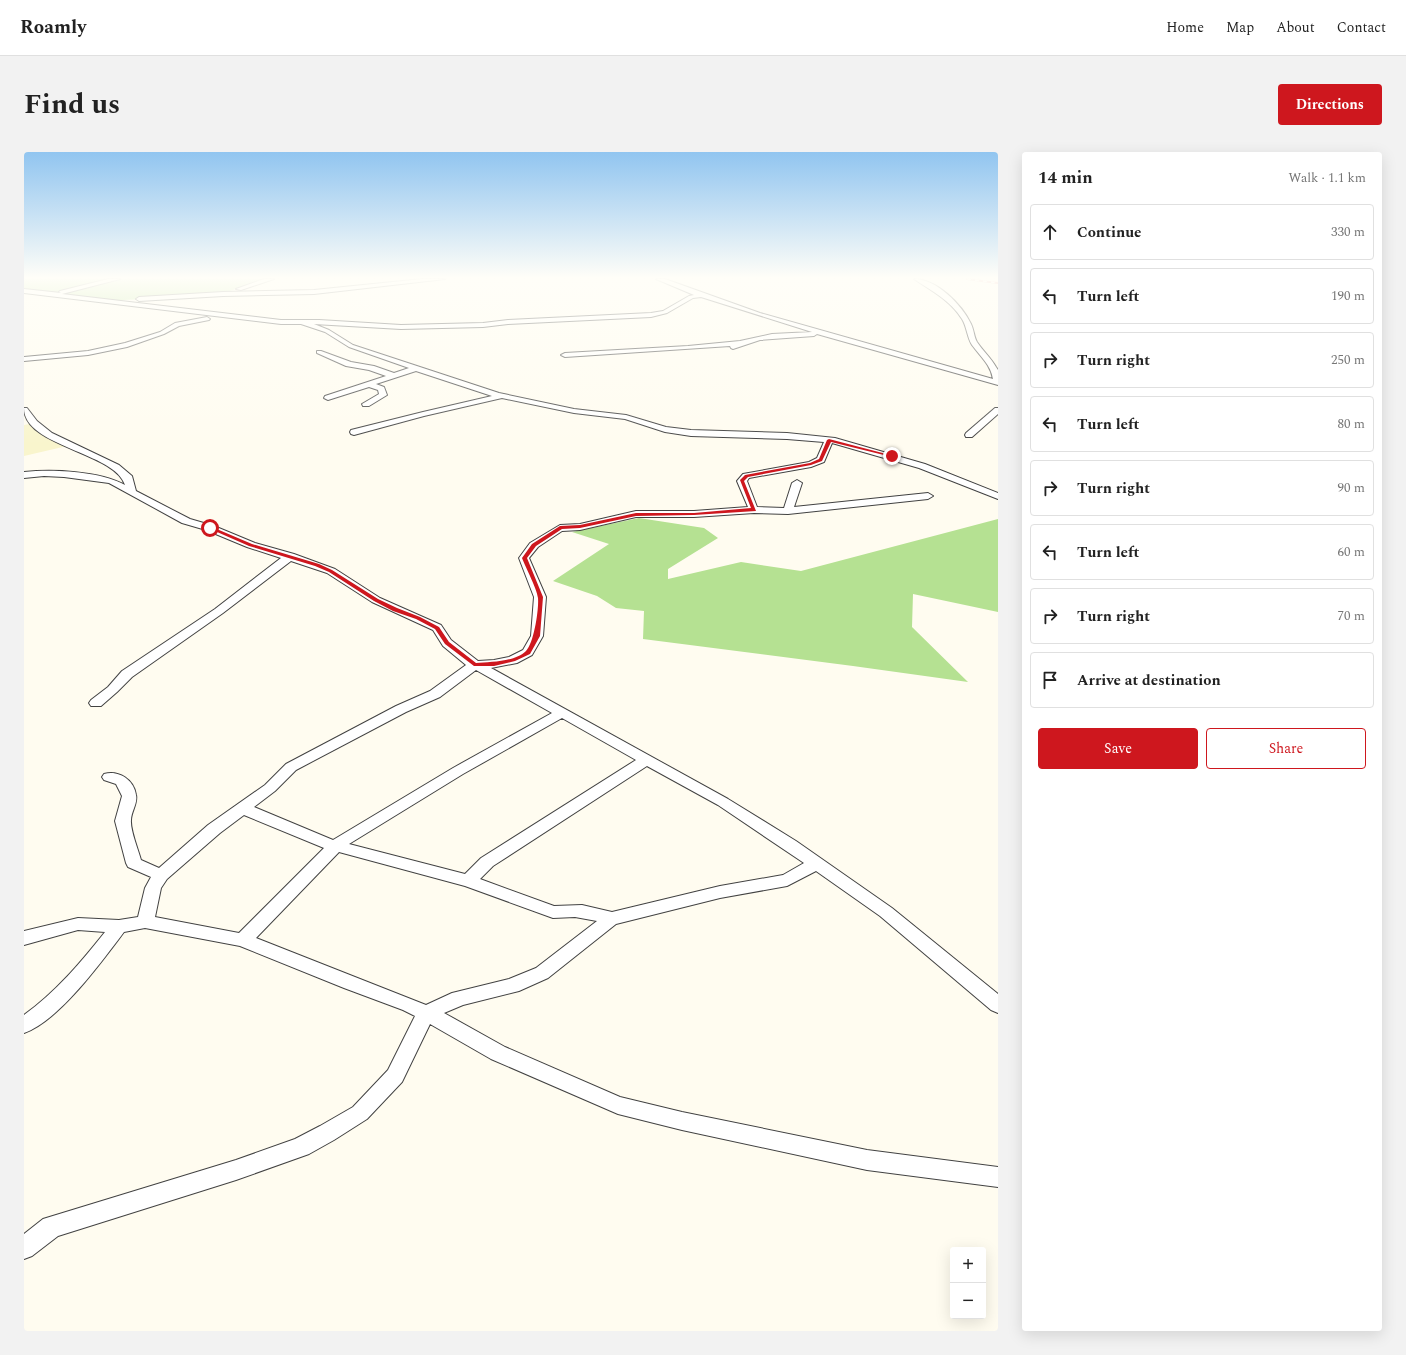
<!DOCTYPE html>
<meta charset="utf-8">
<style>
body{margin:0;font-family:Spectral,serif;background:#f2f2f2;color:#222}
.controls{position:absolute;right:12px;bottom:12px;display:grid;overflow:hidden;border-radius:4px;box-shadow:0 4px 16px #0002}
.controls button{width:36px;height:36px;display:grid;place-items:center;padding:0;border:0;border-bottom:1px solid #e0e0e0;background:#fff;color:#222;font:20px sans-serif}
.stop{position:absolute;width:12px;height:12px;margin:-9px;border:3px solid #ce171e;border-radius:50%;background:#fff}
.stop.end{background:#ce171e;border-color:#fff;box-shadow:0 1px 4px #0008}
.list{margin:0;padding:0;list-style:none}
h2{display:flex;justify-content:space-between;align-items:center;height:52px;margin:0;padding:0 16px;font-size:17px}
h2 small{font-size:13px;font-weight:400;color:#767676}
.list li{display:grid;grid-template-columns:26px 1fr auto;gap:12px;align-items:center;box-sizing:border-box;height:56px;margin:0 8px 8px;padding:0 8px;border:1px solid #e0e0e0;border-radius:4px}
.list b{display:block;font-size:15px;white-space:nowrap}
.list em{font-size:13px;font-style:normal;color:#767676}
.actions{display:flex;gap:8px;padding:12px 16px}
.actions a{flex:1;padding:9px 0;border:1px solid #ce171e;border-radius:4px;text-align:center;font-size:14px;color:#ce171e}
.actions .main{background:#ce171e;color:#fff}
.icon{flex:none;width:22px;height:22px;fill:none;stroke:currentColor;stroke-width:2;stroke-linecap:round;stroke-linejoin:round}
.map{position:relative;flex:none;width:974px;height:1179px;overflow:hidden;border-radius:4px}
header{display:flex;align-items:center;gap:24px;box-sizing:border-box;height:56px;padding:0 20px;background:#fff;border-bottom:1px solid #e0e0e0}
header strong{font-size:19px}
nav{display:flex;gap:22px;margin-inline-start:auto;font-size:14px}
.intro{display:flex;align-items:center;justify-content:space-between;box-sizing:border-box;height:96px;padding:0 24px}
h1{margin:0;font-size:28px}
.button{padding:10px 18px;border-radius:4px;background:#ce171e;color:#fff;font-size:14px;font-weight:700}
main{display:flex;gap:24px;padding:0 24px}
aside{flex:1;background:#fff;border-radius:4px;box-shadow:0 4px 16px #0002}
.map>svg:first-child{display:block}
</style>
<header>
<strong>Roamly</strong>
<nav><a>Home</a><a>Map</a><a>About</a><a>Contact</a></nav>
</header>
<div class="intro"><h1>Find us</h1><a class="button">Directions</a></div>
<main>
<div class="map">
<svg width="974" height="1179" viewBox="0 0 974 1179">
<rect width="100%" height="100%" fill="#fffcf0"/>
<polygon fill="#f9f5cd" points="10,271 43,294 0,304 0,273"/>
<g fill="#b5e192">
<polygon points="0,127 243,127 190,144 76,149 0,138"/>
<polygon points="615,366 680,376 694,386 644,417 644,427 717,410 777,419 974,367 974,460 889,442 888,475 944,530 829,514 619,487 620,459 592,456 573,444 529,429 585,392 548,380"/>
</g>
<g fill="none" stroke-linecap="round" stroke-linejoin="round">
<defs>
<g id="minor">
<path d="M84,127H96L38,142L257,168H295L377,173L459,171L484,168L627,161L639,159L665,144L670,143L632,127H641L736,161L969,227C967,213 956,204 948,193C943,185 943,175 938,167C926,148 908,139 890,127C913,127 938,153 947,172C950,178 950,185 953,190C959,199 967,206 972,215L974,218V233L793,182L790,184L736,188L709,197L707,196L706,194L541,205L537,203L541,201L664,194L716,189L748,182L788,180L677,145L669,146L643,161L627,165L484,172L459,175L377,177L290,172L305,178L329,193L475,241L550,257L602,263L642,275L667,278L763,281L811,286L901,312L974,341V347L895,316L808,291L800,310L787,315L725,326L723,329L733,355L760,356L768,331L773,328L778,331L770,355L904,341L909,344L904,347L764,362L730,361L670,365H612L556,378L538,379L514,395L505,406L522,445L519,484L508,503L493,511L467,516L704,647L772,689L868,756L974,842V861L967,858L856,764L792,719L763,734L696,746L592,772L524,826L495,839L439,853L420,861L481,895L596,945L658,960L843,998L974,1015V1035L843,1018L658,978L594,962L467,907L406,872L378,930L343,967L310,988L285,1002L212,1028L34,1084L8,1104L0,1107V1082L19,1067L212,1008L271,987L296,974L329,955L364,918L391,864L379,858L320,836L216,794L121,776L100,780C78,809 35,869 0,881V863C32,840 57,810 81,780L54,778L0,793V779L54,766L95,768L114,765L121,736L127,725L104,715L102,711L91,669L98,644L92,632L80,628L78,625L80,622C95,618 110,628 112,643C114,651 107,660 107,668C106,678 114,697 117,708L135,716L184,673L241,633L262,612L372,554L406,539L442,513L419,494L409,478L348,450L303,421L267,409L199,461L108,525L93,540L77,554H67L65,551L67,548L84,535L98,519L191,457L257,406L223,395L182,378L158,371L85,331L40,325L20,324L0,326V320C29,317 75,319 101,333C91,300 0,295 0,256H3L13,269L28,281L95,313L108,324L112,339L166,367L190,374L231,391L270,402L311,417L356,446L417,473L427,488L454,509L470,508L485,505L499,498L507,484L510,445L495,406L506,391L536,373L556,372L612,359H670L724,355L713,329L719,322L785,310L793,306L800,290L763,287L667,284L641,280L601,267L550,261L478,246L400,264L330,283L327,282L326,280L327,278L399,260L468,244L392,219L352,232L360,235L363,243L345,254H339L338,252L355,242L354,238L345,235L304,248L300,246L301,244L362,224L345,218L322,214L293,201V199H297L327,210L350,214L370,221L385,216L325,195L301,180L277,172H257L0,141V137L37,141L35,140L36,139ZM452,518L528,561L429,616L309,688L230,655L251,639L272,618L382,560L416,545ZM538,566L612,608L457,706L441,722L325,692L439,622ZM623,614L694,653L780,711L759,723L696,734L588,760L558,753L530,754L456,727L469,714ZM220,663L300,696L215,781L131,765L137,736L143,727L196,681ZM315,700L441,734L529,766L551,765L573,769L512,816L485,827L428,841L402,853L232,786Z"/>
<polygon points="240,127 250,127 217,138 212,137"/>
<polygon points="398,127 421,127 290,142 199,144 115,149 112,147 115,145 199,140 290,138"/>
<polygon points="183,165 186,167 185,168 155,174 140,182 103,195 64,203 0,209 0,205 64,199 101,191 136,180 151,171"/>
<polygon points="971,256 974,256 974,262 948,285 942,285 941,283 942,281"/>
</g>
</defs>
<use href="#minor" stroke="#424242" stroke-width="2"/>
<use href="#minor" fill="#fff" fill-rule="evenodd"/>
<defs>
<polyline id="rail" points="943,127 974,131"/>
</defs>
<use href="#rail" stroke="#ce171e" stroke-width="2"/>
<use href="#rail" stroke="#fff" stroke-width="1.5" stroke-dasharray="4" stroke-linecap="butt"/>
</g>
<linearGradient id="sky" x2="0" y2="1"><stop stop-color="#91c5f0"/><stop offset="0.43" stop-color="#fffef8"/><stop offset="1" stop-color="#fffef8" stop-opacity="0"/></linearGradient>
<rect width="974" height="292" fill="url(#sky)"/>
<path fill="#ce171e" d="M805,287L870,304L868,305L807,290L798,309L787,313L724,325L720,329L732,359L670,363L612,364L556,376L538,377L512,394L503,406L519,445L516,484L506,502L491,509L470,514H450L421,492L411,477L392,467L369,459L350,449L305,420L291,414L225,394L184,376L188,375L228,392L295,412L308,418L354,447L373,456L396,465L415,475L425,490L452,511C466,510 491,510 502,499C510,491 515,457 514,446C513,437 502,416 498,406L508,392L536,374L556,373L612,361H670L727,356L716,328L721,323L786,311L795,307L803,288Z"/>
</svg>
<div class="controls">
<button>+</button>
<button>−</button>
</div>
<div class="stop" style="left:186px;top:376px"></div>
<div class="stop end" style="left:868px;top:304px"></div>
</div>
<aside>
<h2>14 min<small>Walk · 1.1 km</small></h2>
<ul class="list">
<li><svg class="icon" aria-label="ahead" viewBox="0 0 24 24"><path d="M12 20V5M6 11l6-6 6 6"/></svg><div><b>Continue</b></div><em>330 m</em></li>
<li><svg class="icon" aria-label="left" viewBox="0 0 24 24"><path d="M17 20v-9H6M10 6l-5 5 5 5"/></svg><div><b>Turn left</b></div><em>190 m</em></li>
<li><svg class="icon" aria-label="right" viewBox="0 0 24 24"><path d="M7 20v-9h11M14 6l5 5-5 5"/></svg><div><b>Turn right</b></div><em>250 m</em></li>
<li><svg class="icon" aria-label="left" viewBox="0 0 24 24"><path d="M17 20v-9H6M10 6l-5 5 5 5"/></svg><div><b>Turn left</b></div><em>80 m</em></li>
<li><svg class="icon" aria-label="right" viewBox="0 0 24 24"><path d="M7 20v-9h11M14 6l5 5-5 5"/></svg><div><b>Turn right</b></div><em>90 m</em></li>
<li><svg class="icon" aria-label="left" viewBox="0 0 24 24"><path d="M17 20v-9H6M10 6l-5 5 5 5"/></svg><div><b>Turn left</b></div><em>60 m</em></li>
<li><svg class="icon" aria-label="right" viewBox="0 0 24 24"><path d="M7 20v-9h11M14 6l5 5-5 5"/></svg><div><b>Turn right</b></div><em>70 m</em></li>
<li><svg class="icon" aria-label="arrive" viewBox="0 0 24 24"><path d="M6 21V4h12l-3 4 3 4H6"/></svg><div><b>Arrive at destination</b></div></li>
</ul>
<div class="actions"><a class="main">Save</a><a>Share</a></div>
</aside>
</main>
